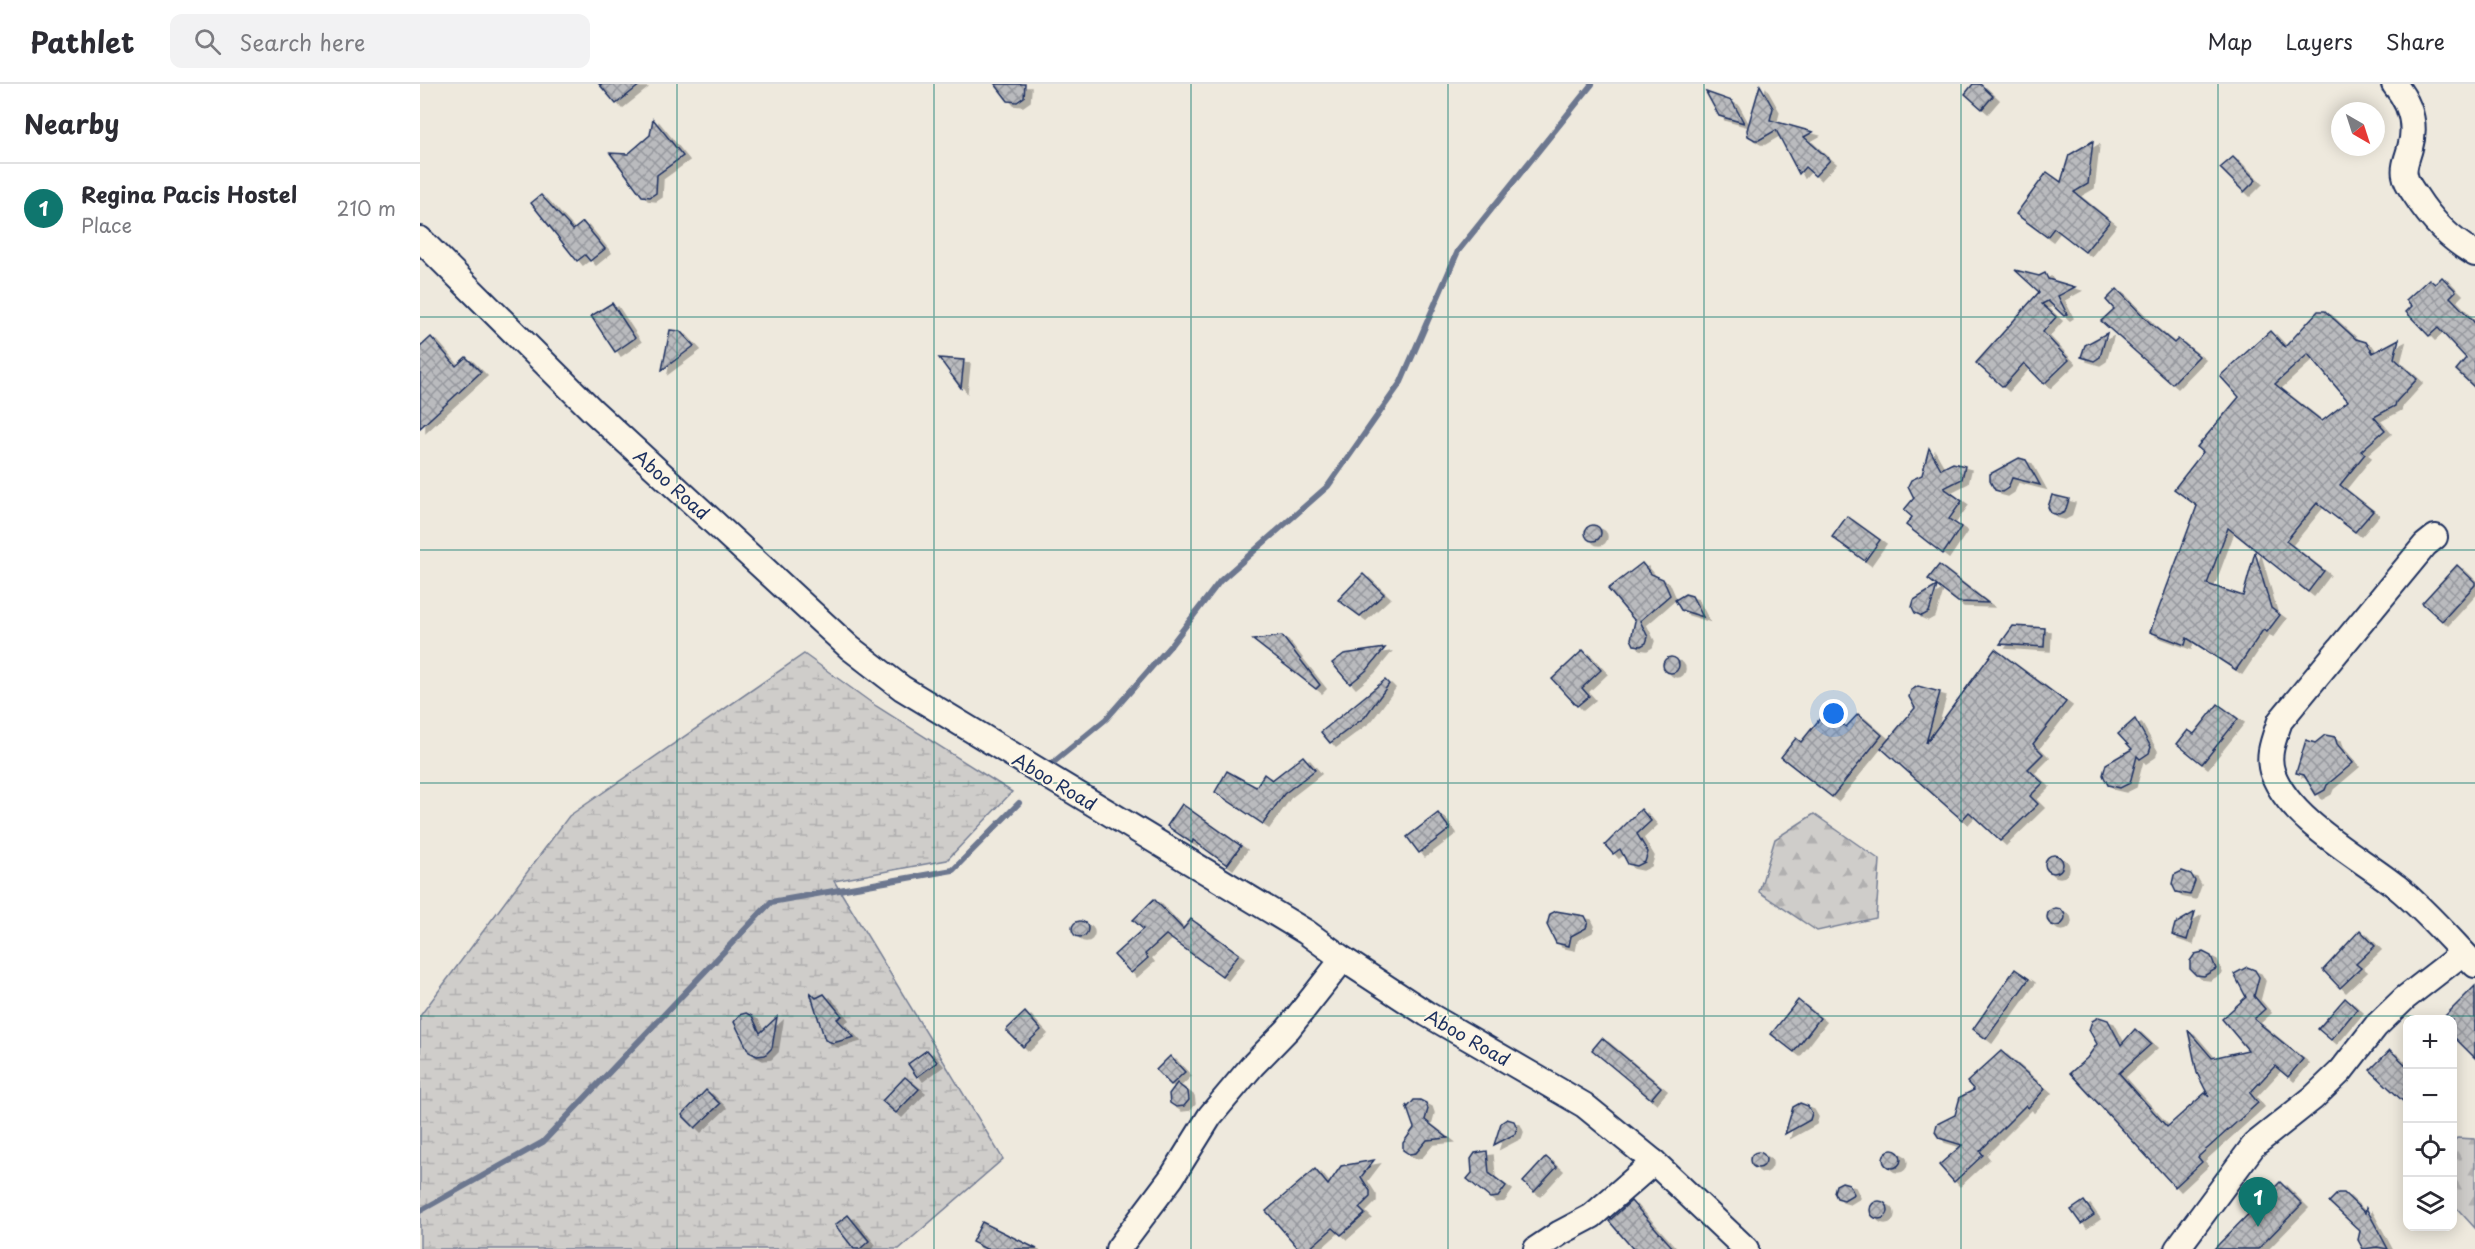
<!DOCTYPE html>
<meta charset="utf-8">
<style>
body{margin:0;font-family:"Playpen Sans",sans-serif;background:#f2f2f3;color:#2b2b33}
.controls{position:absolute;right:18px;bottom:18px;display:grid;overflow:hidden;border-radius:12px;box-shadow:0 3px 15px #0003}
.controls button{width:54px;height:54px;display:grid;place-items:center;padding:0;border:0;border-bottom:2px solid #e1e1e2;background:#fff;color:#2b2b33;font:30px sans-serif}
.compass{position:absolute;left:1911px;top:18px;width:54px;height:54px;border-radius:50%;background:#fff;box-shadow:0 3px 15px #0003;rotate:141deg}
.you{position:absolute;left:1414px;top:630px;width:21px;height:21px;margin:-15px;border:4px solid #fff;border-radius:50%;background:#1a73e8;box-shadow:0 0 0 9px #1a73e833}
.badge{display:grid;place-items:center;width:39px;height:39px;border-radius:50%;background:#0f766e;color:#fff;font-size:20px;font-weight:700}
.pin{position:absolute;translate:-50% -50px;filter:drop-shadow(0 2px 3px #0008)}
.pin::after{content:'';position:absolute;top:32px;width:21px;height:18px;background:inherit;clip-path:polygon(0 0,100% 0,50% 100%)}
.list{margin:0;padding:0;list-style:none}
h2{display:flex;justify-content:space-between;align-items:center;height:78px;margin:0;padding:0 24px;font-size:26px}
h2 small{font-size:20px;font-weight:400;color:#7c7c81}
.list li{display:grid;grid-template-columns:39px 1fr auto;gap:18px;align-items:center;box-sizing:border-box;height:90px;padding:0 24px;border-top:2px solid #e1e1e2}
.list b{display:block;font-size:22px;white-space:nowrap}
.list p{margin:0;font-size:20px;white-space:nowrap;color:#7c7c81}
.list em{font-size:20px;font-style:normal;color:#7c7c81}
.icon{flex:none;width:33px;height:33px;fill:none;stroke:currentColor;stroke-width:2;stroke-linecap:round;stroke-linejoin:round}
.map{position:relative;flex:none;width:2055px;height:1165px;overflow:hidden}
header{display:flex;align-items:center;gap:36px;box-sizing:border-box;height:84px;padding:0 30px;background:#fff;border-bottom:2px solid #e1e1e2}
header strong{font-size:28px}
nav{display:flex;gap:33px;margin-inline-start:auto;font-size:21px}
.search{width:420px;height:54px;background:#f2f2f3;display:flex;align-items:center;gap:15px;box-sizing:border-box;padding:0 21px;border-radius:12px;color:#7c7c81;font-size:22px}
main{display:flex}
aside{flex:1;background:#fff}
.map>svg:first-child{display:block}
</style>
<header>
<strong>Pathlet</strong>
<div class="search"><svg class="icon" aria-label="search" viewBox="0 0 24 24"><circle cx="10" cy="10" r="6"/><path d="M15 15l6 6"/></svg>Search here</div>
<nav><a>Map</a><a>Layers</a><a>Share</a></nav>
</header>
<main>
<aside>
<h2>Nearby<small></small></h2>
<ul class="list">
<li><span class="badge">1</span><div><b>Regina Pacis Hostel</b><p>Place</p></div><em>210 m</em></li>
</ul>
</aside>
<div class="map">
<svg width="2055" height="1165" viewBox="0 0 2055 1165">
<defs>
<pattern id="forest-firs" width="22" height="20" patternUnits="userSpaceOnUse" patternTransform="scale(1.5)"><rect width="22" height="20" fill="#cfcdca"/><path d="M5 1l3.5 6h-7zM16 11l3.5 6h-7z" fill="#b1b0b0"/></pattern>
<pattern id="wetland-marsh" width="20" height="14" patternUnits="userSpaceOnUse" patternTransform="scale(1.5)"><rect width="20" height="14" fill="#cfcdca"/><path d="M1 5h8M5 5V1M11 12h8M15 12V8" fill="none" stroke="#b1b0b0"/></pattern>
<pattern id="building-cross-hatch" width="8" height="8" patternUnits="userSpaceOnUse" patternTransform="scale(1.5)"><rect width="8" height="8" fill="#babbbe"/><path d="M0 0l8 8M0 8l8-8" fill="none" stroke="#96989e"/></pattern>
<filter id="shadow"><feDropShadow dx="6" dy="4" stdDeviation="0" flood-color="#0004"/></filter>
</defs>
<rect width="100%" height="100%" fill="#eee9dd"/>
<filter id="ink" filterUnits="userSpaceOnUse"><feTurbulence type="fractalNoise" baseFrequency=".0167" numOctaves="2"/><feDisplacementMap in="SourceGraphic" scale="12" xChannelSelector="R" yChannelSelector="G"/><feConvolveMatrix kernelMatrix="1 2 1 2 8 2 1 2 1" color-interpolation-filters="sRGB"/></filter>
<g filter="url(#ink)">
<g fill="url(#forest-firs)" stroke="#757e94" stroke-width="1.5">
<polygon points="1394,730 1460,776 1456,834 1397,847 1339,808 1355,755"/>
<polygon points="2037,1054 2055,1055 2055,1144 2033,1120 2033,1058"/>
</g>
<polygon fill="url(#wetland-marsh)" stroke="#757e94" stroke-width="1.5" points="384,570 456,622 592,708 527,776 414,797 583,1075 479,1165 0,1165 0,932 149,732"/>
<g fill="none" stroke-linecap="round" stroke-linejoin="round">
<g stroke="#6c778f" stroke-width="6">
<polyline points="629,682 686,635 751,561 800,497 908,402 981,298 1038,167 1172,0"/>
<polyline points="0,1127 123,1058 351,818 533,786 599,719"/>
</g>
</g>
<g fill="url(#building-cross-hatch)" stroke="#1b2f5e" stroke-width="1.5" fill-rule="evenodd" filter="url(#shadow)">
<polygon points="179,0 221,0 196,20"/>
<polygon points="575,0 605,0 604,13 597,18 588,17"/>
<polygon points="1553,0 1560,0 1573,12 1562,25 1545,10"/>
<polygon points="1340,1 1353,24 1350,36 1393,48 1384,53 1410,76 1395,92 1385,83 1379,90 1356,46 1339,56 1335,56 1328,52 1327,46"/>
<polygon points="1286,8 1312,17 1324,39 1299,32"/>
<polygon points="233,35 263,72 237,91 236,109 230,113 222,112 190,69 208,70 230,51"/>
<polygon points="1673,57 1668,100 1654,108 1690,137 1665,168 1634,144 1627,153 1596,130 1627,88 1641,98 1649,71"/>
<polygon points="1813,73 1836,96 1824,108 1800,84"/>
<polygon points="121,111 153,146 163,138 185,165 170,177 165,171 157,177 111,119"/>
<polygon points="1595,186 1619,192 1625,189 1628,195 1655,203 1638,212 1647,230 1644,232 1628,217 1622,220 1636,233 1623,248 1649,276 1624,300 1604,279 1583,303 1556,279 1619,208"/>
<polygon points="2022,193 2036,207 2030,213 2055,239 2055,304 2036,286 2046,274 2018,244 2009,252 1986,228 1992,222 1986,216 2009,195 2015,200"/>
<polygon points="1697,205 1731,240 1754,259 1758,255 1779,272 1752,300 1681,237 1694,225 1686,216"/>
<polygon points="192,219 215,254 195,268 171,232"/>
<path d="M1898,227H1905L1936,255L1946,258L1953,269L1979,255L1974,274L1997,295L1976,318L1975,322L1954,333L1965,346L1941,367L1945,370L1920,401L1953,427L1935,448L1897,419L1866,457L1904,487L1888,508L1808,444L1787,500L1823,512L1835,468L1851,524L1860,531L1847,548L1843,546L1816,586L1767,554L1765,561L1730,548L1777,422L1754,405L1783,368L1777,363L1819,313L1800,292L1850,247L1865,263ZM1888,270L1928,317L1902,337L1855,300Z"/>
<polygon points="250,246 260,247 274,262 242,286"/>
<polygon points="1687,249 1680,273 1674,277 1661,273 1665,261"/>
<polygon points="11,253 36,282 46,273 61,288 0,344 0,263"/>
<polygon points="519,274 544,276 541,304"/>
<polygon points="1509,364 1521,385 1533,379 1545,382 1542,395 1524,404 1542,417 1529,435 1541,443 1523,470 1486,441 1492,433 1484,426 1494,414 1488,402 1491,396 1502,391"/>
<polygon points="1599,374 1606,376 1620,401 1592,394 1588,404 1582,408 1575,406 1570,397 1570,390"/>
<polygon points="1632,411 1649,415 1645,428 1639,431 1631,429 1628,423"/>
<polygon points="1427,432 1460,456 1445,477 1412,453"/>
<circle cx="1173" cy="449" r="8"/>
<polygon points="1222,479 1231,490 1243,495 1250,511 1220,537 1228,553 1226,559 1221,562 1214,561 1211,555 1215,537 1188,505"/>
<polygon points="1519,481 1568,519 1538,518 1517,502 1509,528 1502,532 1495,529 1492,523 1494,516 1517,502 1508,495"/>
<polygon points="2037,481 2055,498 2055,501 2022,537 2002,519"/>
<polygon points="943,490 964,510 940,532 918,516"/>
<polygon points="1265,510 1272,512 1283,533 1261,526 1255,516"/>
<polygon points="1593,542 1625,544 1624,563 1580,560"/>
<polygon points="862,552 900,601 896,605 833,556"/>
<polygon points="965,564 948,585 930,600 912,579 924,570"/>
<polygon points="1575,565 1646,618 1613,660 1623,670 1608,685 1623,699 1610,712 1618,720 1580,757 1549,728 1542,736 1461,664 1495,624 1489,613 1491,606 1498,602 1520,608 1506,659"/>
<polygon points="1163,566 1181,586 1162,604 1169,612 1157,622 1132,595"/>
<circle cx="1251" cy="581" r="8"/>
<polygon points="965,596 969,600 945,633 910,659 901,648"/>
<polygon points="1798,620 1818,635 1782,680 1757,660 1768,646 1774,650"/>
<polygon points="1406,627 1426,643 1438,630 1462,651 1412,713 1361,673 1376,654 1381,658"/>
<polygon points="1715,635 1731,663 1729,669 1720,675 1717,672 1710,699 1700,704 1688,701 1683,691 1686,680 1712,665 1698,650"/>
<polygon points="1905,651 1915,653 1917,660 1933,679 1907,701 1905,706 1896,711 1884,691 1876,689 1886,656 1895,659"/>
<polygon points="883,672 895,686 864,710 843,740 795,708 807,687 836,703 844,690 852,696"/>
<polygon points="762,720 821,762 807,781 773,756 772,759 747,742"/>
<polygon points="1221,725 1231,737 1217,750 1228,768 1225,778 1217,782 1208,780 1200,765 1193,770 1185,761"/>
<polygon points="1018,729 1030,745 999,769 987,753"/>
<circle cx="1634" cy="780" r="9"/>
<polygon points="1762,787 1771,790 1775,797 1770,811 1756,808 1752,800 1754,791"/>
<polygon points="734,815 763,845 771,835 819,870 802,892 746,851 725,870 728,874 711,889 694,871 723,845 713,836"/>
<circle cx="1636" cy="833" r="9"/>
<polygon points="1136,827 1165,832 1168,838 1166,844 1151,852 1149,862 1136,859 1127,841 1130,830"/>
<polygon points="1775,828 1767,856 1752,851 1755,840"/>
<circle cx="660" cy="845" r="8"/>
<polygon points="1940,846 1955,862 1936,880 1941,884 1920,904 1903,886"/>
<polygon points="1783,868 1791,872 1796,885 1784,892 1776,891 1770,885 1770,877 1775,870"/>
<polygon points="1827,883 1835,886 1839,893 1834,912 1845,925 1834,935 1883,975 1868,993 1855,982 1830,1009 1838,1019 1778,1073 1782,1078 1755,1103 1650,989 1667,974 1677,960 1669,946 1672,937 1679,933 1688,936 1701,961 1715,945 1731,960 1699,989 1747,1043 1785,1009 1789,1013 1777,989 1768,946 1792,974 1828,966 1802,935 1826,913 1814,890"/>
<polygon points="1595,885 1609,895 1566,955 1553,945"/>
<polygon points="2055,902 2055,974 2032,951 2032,936 2021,936"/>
<polygon points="390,908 396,914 404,910 422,932 417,935 434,953 413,959 405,956"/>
<polygon points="1925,914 1937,925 1911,956 1898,945"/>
<polygon points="1378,916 1400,934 1374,968 1351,950"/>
<polygon points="605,928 621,946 603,963 586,946"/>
<polygon points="326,929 332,932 340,949 357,933 352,964 345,971 337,972 329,968 314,938 319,931"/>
<polygon points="1182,954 1241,1003 1231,1015 1172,966"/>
<polygon points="507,966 517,978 497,993 488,980"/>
<polygon points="1970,966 1988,983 1988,1022 1950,986"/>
<polygon points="1581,967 1625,1005 1608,1024 1606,1021 1560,1067 1563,1071 1534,1098 1519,1081 1542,1061 1519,1054 1515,1048 1517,1040 1535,1031 1540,1013 1554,1006 1547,998"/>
<polygon points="750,972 765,988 751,1001 736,986"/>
<polygon points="485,993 499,1005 476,1029 462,1017"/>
<polygon points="757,999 768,1008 769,1016 764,1022 756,1023 750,1019 749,1010"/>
<polygon points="286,1006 300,1020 275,1044 262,1031"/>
<polygon points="994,1016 1000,1016 1006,1019 1008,1025 1005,1036 1028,1054 1007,1056 996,1069 989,1070 983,1066 983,1059 994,1044 986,1021 988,1023"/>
<polygon points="1380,1019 1388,1022 1392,1029 1390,1036 1365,1050 1373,1023"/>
<polygon points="1087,1035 1094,1037 1097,1044 1095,1050 1074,1061 1081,1039"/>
<circle cx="1472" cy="1075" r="9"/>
<polygon points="1067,1067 1069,1089 1086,1102 1078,1113 1070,1114 1047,1095 1052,1089 1051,1075 1055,1069"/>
<circle cx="1338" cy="1076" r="8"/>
<polygon points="1126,1073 1137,1083 1114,1108 1103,1098"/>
<polygon points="954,1076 941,1093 950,1107 950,1113 939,1124 945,1130 921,1151 913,1144 889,1165 879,1165 846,1127 895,1085 908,1101 921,1082"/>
<polygon points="1422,1098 1429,1100 1434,1110 1424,1116 1417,1114 1414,1108 1416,1101"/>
<polygon points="1860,1098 1882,1120 1838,1165 1794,1165"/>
<polygon points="1918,1109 1924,1109 1945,1129 1946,1124 1968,1165 1957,1163 1943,1165 1938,1156 1940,1147 1909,1118"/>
<circle cx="1459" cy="1126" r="9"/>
<polygon points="1211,1117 1254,1165 1213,1165 1189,1137"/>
<polygon points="1664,1117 1674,1131 1661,1140 1651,1126"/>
<polygon points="428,1131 449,1157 440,1165 434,1165 415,1141"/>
<polygon points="562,1138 617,1165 566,1165 552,1158"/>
</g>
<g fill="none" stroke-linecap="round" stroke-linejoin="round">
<defs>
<g id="minor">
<path d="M1974,0C1990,19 1997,40 1990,64C1988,72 1983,83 1985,91C1986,99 1992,106 1996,112C2012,137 2029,154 2055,170"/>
<polyline points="0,155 172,326 430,564 482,604 886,848 923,875 1007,930 1164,1021 1234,1078 1326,1165"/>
<path d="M2015,453L2005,461L1860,637C1854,655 1846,672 1853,690C1871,737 1938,772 1977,803C2005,826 2030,855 2055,881"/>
<polyline points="698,1165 752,1093 790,1032 832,982 868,945 923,875"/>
<polyline points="1116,1165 1140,1149 1172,1132 1234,1078"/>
<polyline points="1757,1165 1834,1061 1893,1014 1921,987 1956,942 1985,914 2043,869"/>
</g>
</defs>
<use href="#minor" stroke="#1b2f5e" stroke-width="28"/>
<use href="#minor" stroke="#fcf5e5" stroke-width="24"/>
</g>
</g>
<path fill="none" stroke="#0f766e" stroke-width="1.5" stroke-opacity="0.55" d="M257,0V1165M514,0V1165M771,0V1165M1028,0V1165M1284,0V1165M1541,0V1165M1798,0V1165M0,233H2055M0,466H2055M0,699H2055M0,932H2055"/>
<g text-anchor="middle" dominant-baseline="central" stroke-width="4.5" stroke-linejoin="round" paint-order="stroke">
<g font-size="18" fill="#1b2f5e" stroke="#fcf5e5">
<text transform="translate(252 400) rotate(42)">Aboo Road</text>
<text transform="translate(635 697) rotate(31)">Aboo Road</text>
<text transform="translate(1048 953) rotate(30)">Aboo Road</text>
</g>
</g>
</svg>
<div class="controls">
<button>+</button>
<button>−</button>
<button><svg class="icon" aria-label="locate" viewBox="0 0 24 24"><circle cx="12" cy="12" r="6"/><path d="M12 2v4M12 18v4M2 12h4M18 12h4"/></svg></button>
<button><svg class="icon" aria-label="layers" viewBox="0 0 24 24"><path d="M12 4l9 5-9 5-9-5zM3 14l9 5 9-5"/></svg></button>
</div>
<svg class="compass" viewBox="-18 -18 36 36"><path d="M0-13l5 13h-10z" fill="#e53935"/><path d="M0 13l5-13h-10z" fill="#7c7c81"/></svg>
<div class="you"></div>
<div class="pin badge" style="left:1838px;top:1143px">1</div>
</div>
</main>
